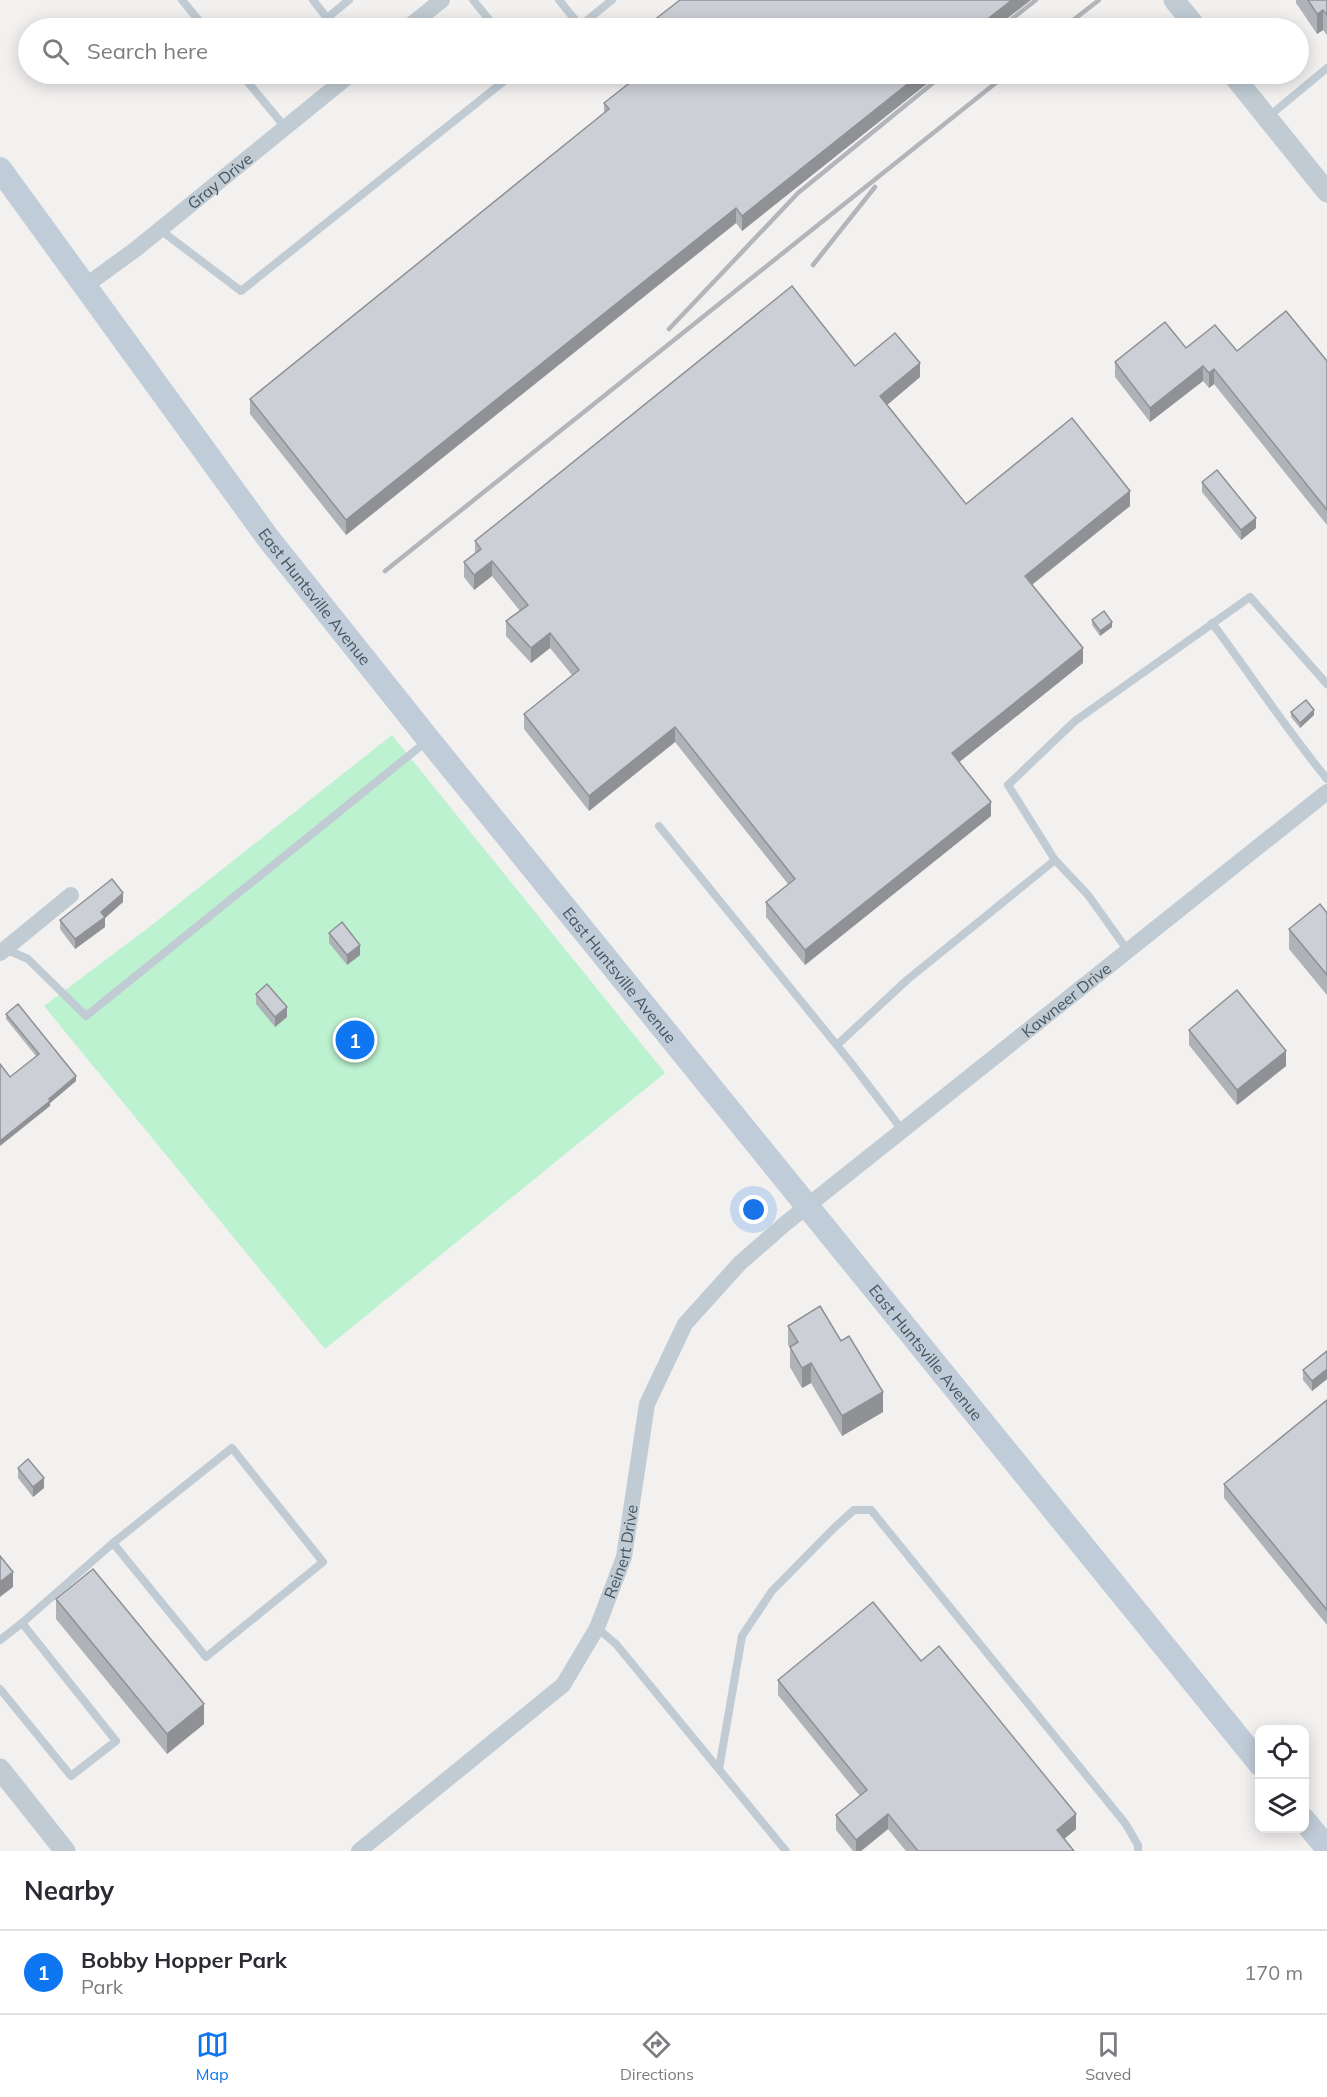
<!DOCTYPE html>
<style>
body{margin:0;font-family:Mulish,sans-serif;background:#f2f2f3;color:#2b2b33}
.controls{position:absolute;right:18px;bottom:18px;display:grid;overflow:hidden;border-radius:12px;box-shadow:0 3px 15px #0003}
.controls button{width:54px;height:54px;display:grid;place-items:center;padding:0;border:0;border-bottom:2px solid #e1e1e2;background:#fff;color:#2b2b33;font:30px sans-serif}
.you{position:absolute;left:754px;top:1210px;width:21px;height:21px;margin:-15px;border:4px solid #fff;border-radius:50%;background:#1a73e8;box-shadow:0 0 0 9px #1a73e833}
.badge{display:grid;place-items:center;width:39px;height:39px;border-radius:50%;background:#0d76f0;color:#fff;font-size:20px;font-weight:700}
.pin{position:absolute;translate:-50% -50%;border:3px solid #fff;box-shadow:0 2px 6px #0006}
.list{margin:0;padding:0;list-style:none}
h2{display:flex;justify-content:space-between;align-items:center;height:78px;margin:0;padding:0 24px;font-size:26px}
h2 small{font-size:20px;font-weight:400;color:#7c7c81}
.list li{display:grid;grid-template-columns:39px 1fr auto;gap:18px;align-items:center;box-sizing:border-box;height:84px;padding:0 24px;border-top:2px solid #e1e1e2}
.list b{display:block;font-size:22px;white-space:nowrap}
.list p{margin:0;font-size:20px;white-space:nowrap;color:#7c7c81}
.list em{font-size:20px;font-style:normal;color:#7c7c81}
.icon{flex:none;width:33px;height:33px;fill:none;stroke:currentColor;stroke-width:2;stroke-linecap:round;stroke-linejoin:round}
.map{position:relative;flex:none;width:1327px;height:1851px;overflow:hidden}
.search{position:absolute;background:#fff;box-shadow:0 3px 15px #0003;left:18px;right:18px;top:18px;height:66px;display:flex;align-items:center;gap:15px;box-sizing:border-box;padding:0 21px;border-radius:33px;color:#7c7c81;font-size:22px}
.sheet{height:162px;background:#fff}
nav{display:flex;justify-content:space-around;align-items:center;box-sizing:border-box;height:84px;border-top:2px solid #e1e1e2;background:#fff;font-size:16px;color:#7c7c81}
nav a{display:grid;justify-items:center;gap:3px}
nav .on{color:#0d76f0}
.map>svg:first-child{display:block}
</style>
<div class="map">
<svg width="1327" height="1851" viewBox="0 0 1327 1851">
<rect width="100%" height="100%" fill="#f3f0f0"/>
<polygon fill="#bcf2d0" points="392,735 665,1073 325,1349 44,1006 148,928"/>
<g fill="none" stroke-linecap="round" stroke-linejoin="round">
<g stroke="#c0cbd3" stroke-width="8">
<polyline points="182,0 205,28"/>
<polyline points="313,0 327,18 349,0"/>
<polyline points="473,0 496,28"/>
<polyline points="559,0 580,26 612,0"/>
<polyline points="241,74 285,127"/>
<polyline points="1268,117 1327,68"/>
<polyline points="159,229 241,291 513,74"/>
<path d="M1212,623C1251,675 1286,729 1327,779"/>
<polyline points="659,826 852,1064 903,1131"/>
<polyline points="1055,860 1008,785 1075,721 1250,597 1327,684"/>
<polyline points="5,949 28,959 86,1016 427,741"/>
<polyline points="837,1045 907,980 1055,860 1088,895 1128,951"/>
<polyline points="22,1623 113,1543 232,1448 323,1562 206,1657 113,1543"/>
<polyline points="597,1628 616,1644 786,1851"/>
<polyline points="0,1640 22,1623 116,1741 71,1776 0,1689"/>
<polyline points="719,1769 742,1636 772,1591 834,1528 854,1510 871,1510 1125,1823 1138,1845 1138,1851"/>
</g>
<g stroke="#c0cbd3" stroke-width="16">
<polyline points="407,28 442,0"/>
<path id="s1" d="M85,286L136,249L351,74"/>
<polyline points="0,953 71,895"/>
<path id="s2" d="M359,1851L563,1685L597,1628L624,1557L647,1404L685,1324L740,1263L786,1223L1327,792"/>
</g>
<g stroke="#c0cbd3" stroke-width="21">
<polyline points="1174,0 1197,28"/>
<polyline points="1232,74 1327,192"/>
<polyline points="0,1769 65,1851"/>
</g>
<g stroke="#c0ccd8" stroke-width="24">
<path id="s3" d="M0,169L268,538L429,740L1260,1764"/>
<polyline points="1304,1820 1327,1848"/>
</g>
<g stroke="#b2b6bb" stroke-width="4.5">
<polyline points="1000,28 1036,0"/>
<polyline points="1063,28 1099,0"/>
<polyline points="813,265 875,187"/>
<polyline points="669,329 798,193 944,74"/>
<polyline points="385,571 1007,74"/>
</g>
</g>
<g fill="#afb2b7">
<polygon points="1296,0 1327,0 1327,35 1323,30 1317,34 1296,3"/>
<polygon points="639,74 939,74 742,231 736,223 346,535 250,414 250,399 604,113 604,103 640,75"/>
<polygon points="1186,348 1237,351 1327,361 1327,525 1214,384 1209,388 1203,381 1150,422 1115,377 1115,362"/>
<polygon points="855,366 920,377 887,405 966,504 1130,506 1032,585 1083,663 959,762 991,816 805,965 766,917 766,902 788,884 675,742 589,811 524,729 524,714 572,675 550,648 531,663 506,636 506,621 520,611 492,576 474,590 464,577 464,562 475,554 475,541"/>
<polygon points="1202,482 1256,528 1241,540 1202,492"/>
<polygon points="1092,620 1112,627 1100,636 1092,625"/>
<polygon points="1291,712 1314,715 1300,728 1291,717"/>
<polygon points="123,902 105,918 105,927 75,949 60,929 60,920"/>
<polygon points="1327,913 1327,995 1289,949 1289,929"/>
<polygon points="329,933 360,955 347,965 329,943"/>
<polygon points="256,994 287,1017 275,1027 256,1004"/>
<polygon points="6,1014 76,1081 50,1103 50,1106 36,1056 6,1019"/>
<polygon points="1189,1030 1286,1066 1237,1105 1189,1045"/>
<polygon points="788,1326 883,1412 842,1436 811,1383 802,1388 790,1367 790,1348 788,1345"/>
<polygon points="1327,1351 1327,1379 1312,1391 1303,1380 1303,1370"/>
<polygon points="1327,1400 1327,1625 1224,1498 1224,1484"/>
<polygon points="18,1468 44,1488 33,1497 18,1478"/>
<polygon points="56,1599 204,1724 167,1754 56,1619"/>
<polygon points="921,1661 1076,1829 1064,1839 1074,1851 906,1851 888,1829 861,1851 853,1851 836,1830 836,1815 860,1796 778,1695 778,1680"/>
</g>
<g fill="#8f9195">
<polygon points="1012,0 1031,0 995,28 976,28"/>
<polygon points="1323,10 1323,30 1317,34 1317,14"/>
<polygon points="920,74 939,74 742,231 742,216"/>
<polygon points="736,208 736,223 346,535 346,520"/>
<polygon points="920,363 920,377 880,411 880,396"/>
<polygon points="1203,366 1203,381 1150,422 1150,408"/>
<polygon points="1214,369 1214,384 1209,388 1209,373"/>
<polygon points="1130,491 1130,506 1025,590 1025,576"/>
<polygon points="1256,518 1256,528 1241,540 1241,530"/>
<polygon points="492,561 492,576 474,590 474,575"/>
<polygon points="1112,622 1112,627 1100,636 1100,631"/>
<polygon points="550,633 550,648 531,663 531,648"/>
<polygon points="1083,648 1083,663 952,768 952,753"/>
<polygon points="1314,710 1314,715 1300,728 1300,723"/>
<polygon points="675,727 675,742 589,811 589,796"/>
<polygon points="991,802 991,816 805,965 805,950"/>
<polygon points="123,893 123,902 105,918 105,927 75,949 75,939 101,912"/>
<polygon points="360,945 360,955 347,965 347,955"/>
<polygon points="287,1007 287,1017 275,1027 275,1017"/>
<polygon points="1286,1051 1286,1066 1237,1105 1237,1090"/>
<polygon points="76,1076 76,1081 50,1103 50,1106 0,1146 0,1141 49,1099"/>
<polygon points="811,1363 811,1383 802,1388 802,1368"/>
<polygon points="1327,1369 1327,1379 1312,1391 1312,1381"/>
<polygon points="883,1392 883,1412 842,1436 842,1416"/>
<polygon points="44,1478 44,1488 33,1497 33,1487"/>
<polygon points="13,1572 13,1587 0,1597 0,1582"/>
<polygon points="204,1704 204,1724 167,1754 167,1734"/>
<polygon points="888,1814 888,1829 861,1851 856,1851 856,1840"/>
<polygon points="1076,1814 1076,1829 1057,1845 1057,1830"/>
</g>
<g fill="#cccfd5" stroke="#8f9195" stroke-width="1.5">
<polygon points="680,0 1012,0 976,28 644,28"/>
<polygon points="1308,0 1327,0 1327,15 1323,10 1317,14"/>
<polygon points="641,74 920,74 742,216 736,208 346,520 250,399 609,109 604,103"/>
<polygon points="792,286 855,366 895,333 920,363 880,396 966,504 1072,418 1130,491 1025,576 1083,648 952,753 991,802 805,950 766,902 795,879 675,727 589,796 524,714 579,670 550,633 531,648 506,621 528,605 492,561 474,575 464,562 481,549 475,541"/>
<polygon points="1286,311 1327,361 1327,510 1214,369 1209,373 1203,366 1150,408 1115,362 1165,322 1186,348 1215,325 1237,351"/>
<polygon points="1217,470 1256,518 1241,530 1202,482"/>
<polygon points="1104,611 1112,622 1100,631 1092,620"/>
<polygon points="1306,700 1314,710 1300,723 1291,712"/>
<polygon points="112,879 123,893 101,912 105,917 75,939 60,920"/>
<polygon points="1320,904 1327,913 1327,975 1289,929"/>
<polygon points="342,922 360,945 347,955 329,933"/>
<polygon points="267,984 287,1007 275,1017 256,994"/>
<polygon points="1237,990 1286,1051 1237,1090 1189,1030"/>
<polygon points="18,1004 76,1076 49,1099 50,1101 0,1141 0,1064 10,1077 39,1054 6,1014"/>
<polygon points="820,1306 841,1341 849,1336 883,1392 842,1416 811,1363 802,1368 790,1347 798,1342 788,1326"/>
<polygon points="1327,1351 1327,1369 1312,1381 1303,1370"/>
<polygon points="1327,1400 1327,1610 1224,1484"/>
<polygon points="28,1459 44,1478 33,1487 18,1468"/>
<polygon points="0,1556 13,1572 0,1582"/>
<polygon points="93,1569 204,1704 167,1734 56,1599"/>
<polygon points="873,1602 921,1661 939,1646 1076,1814 1057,1830 1074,1851 918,1851 888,1814 856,1840 836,1815 867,1790 778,1680"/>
</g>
<g text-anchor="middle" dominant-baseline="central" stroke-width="5" stroke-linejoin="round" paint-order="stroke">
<g font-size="16" fill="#47545f" stroke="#fff">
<text stroke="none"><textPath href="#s1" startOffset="171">Gray Drive</textPath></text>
<text stroke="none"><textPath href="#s3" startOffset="531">East Huntsville Avenue</textPath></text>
<text stroke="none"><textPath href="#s3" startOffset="1017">East Huntsville Avenue</textPath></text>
<text stroke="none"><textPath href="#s2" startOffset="1150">Kawneer Drive</textPath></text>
<text stroke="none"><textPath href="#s3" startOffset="1503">East Huntsville Avenue</textPath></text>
<text stroke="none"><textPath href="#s2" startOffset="410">Reinert Drive</textPath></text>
</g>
</g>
</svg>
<div class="controls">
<button><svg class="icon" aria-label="locate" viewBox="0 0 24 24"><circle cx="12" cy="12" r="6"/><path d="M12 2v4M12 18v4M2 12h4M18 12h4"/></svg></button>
<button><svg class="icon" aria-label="layers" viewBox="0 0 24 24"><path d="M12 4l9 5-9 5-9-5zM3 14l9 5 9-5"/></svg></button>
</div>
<div class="you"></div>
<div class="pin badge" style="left:355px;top:1040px">1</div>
<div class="search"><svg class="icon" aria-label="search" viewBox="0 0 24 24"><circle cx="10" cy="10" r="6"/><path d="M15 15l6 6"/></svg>Search here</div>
</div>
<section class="sheet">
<h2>Nearby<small></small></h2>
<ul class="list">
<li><span class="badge">1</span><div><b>Bobby Hopper Park</b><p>Park</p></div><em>170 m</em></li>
</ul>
</section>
<nav>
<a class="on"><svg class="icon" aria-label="map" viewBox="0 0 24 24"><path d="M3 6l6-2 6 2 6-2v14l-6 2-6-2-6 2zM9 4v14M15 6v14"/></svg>Map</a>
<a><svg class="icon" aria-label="directions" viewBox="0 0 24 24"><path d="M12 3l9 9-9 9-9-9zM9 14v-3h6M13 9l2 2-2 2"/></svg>Directions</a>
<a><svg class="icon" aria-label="saved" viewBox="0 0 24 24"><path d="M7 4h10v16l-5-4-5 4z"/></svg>Saved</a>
</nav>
